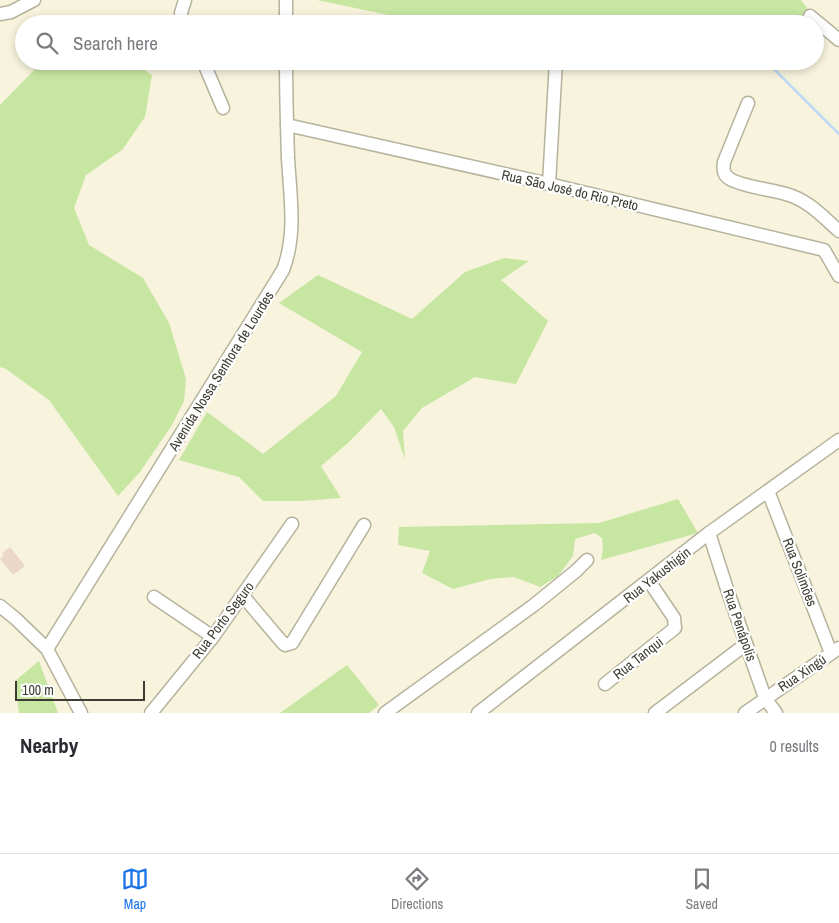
<!DOCTYPE html>
<meta charset="utf-8">
<style>
body{margin:0;font-family:"Archivo Narrow",sans-serif;background:#f7f7f7;color:#2b2b33}
.scale{position:absolute;left:15px;bottom:12px;width:130px;box-sizing:border-box;padding-left:5px;border:2px solid #3d3c33;border-top:0;font-size:14px;line-height:18px;white-space:nowrap;color:#3d3c33;-webkit-text-stroke:4px #fff;paint-order:stroke}
.list{margin:0;padding:0;list-style:none}
h2{display:flex;justify-content:space-between;align-items:center;height:65px;margin:0;padding:0 20px;font-size:21px}
h2 small{font-size:16px;font-weight:400;color:#7c7c81}
.icon{flex:none;width:28px;height:28px;fill:none;stroke:currentColor;stroke-width:2;stroke-linecap:round;stroke-linejoin:round}
.map{position:relative;flex:none;width:839px;height:713px;overflow:hidden}
.search{position:absolute;background:#fff;box-shadow:0 2px 8px #0003;left:15px;right:15px;top:15px;height:55px;display:flex;align-items:center;gap:12px;box-sizing:border-box;padding:0 18px;border-radius:28px;color:#7c7c81;font-size:19px}
.sheet{height:140px;background:#fff}
nav{display:flex;justify-content:space-around;align-items:center;box-sizing:border-box;height:70px;border-top:1px solid #e1e1e2;background:#fff;font-size:14px;color:#7c7c81}
nav a{display:grid;justify-items:center;gap:2px}
nav .on{color:#1a73e8}
.map>svg:first-child{display:block}
</style>
<div class="map">
<svg width="839" height="713" viewBox="0 0 839 713">
<rect width="100%" height="100%" fill="#f7f3dc"/>
<g fill="#c7e6a2">
<polygon points="317,0 801,0 808,9 799,24 431,24"/>
<polygon points="43,61 131,61 152,75 145,117 122,150 86,175 74,208 89,245 143,278 169,323 186,379 184,401 172,425 140,472 118,496 49,400 6,369 0,367 0,105"/>
<polygon points="429,61 510,61 504,64 429,68"/>
<polygon points="639,61 679,61 668,70"/>
<polygon points="739,61 777,61 773,68"/>
<polygon points="504,258 529,261 501,280 548,321 516,384 475,377 422,408 403,431 405,459 394,427 381,409 349,442 321,466 341,498 300,501 263,501 239,477 179,460 207,412 263,454 336,396 362,352 279,303 318,275 412,319 465,272"/>
<polygon points="678,499 698,533 601,560 603,549 602,538 595,533 575,539 573,556 558,576 540,587 514,577 490,579 453,589 422,573 430,551 398,545 399,527 599,523"/>
<polygon points="39,661 58,713 19,713 15,681"/>
<polygon points="347,665 379,705 369,713 280,713"/>
</g>
<g fill="none" stroke-linecap="round" stroke-linejoin="round">
<polyline stroke="#bdd9f6" stroke-width="2.5" points="766,61 839,134"/>
</g>
<polygon fill="#ebd7c8" points="10,547 25,566 13,575 0,559 4,555 2,553"/>
<g fill="none" stroke-linecap="round" stroke-linejoin="round">
<defs>
<g id="minor">
<polyline points="286,0 286,24"/>
<polyline points="0,14 11,12 34,0"/>
<polyline points="810,16 839,40"/>
<polyline points="181,24 181,13 185,0"/>
<polyline points="203,61 223,108"/>
<path d="M748,103L724,162C723,169 723,175 730,179C741,186 772,190 786,194C808,200 822,216 839,231"/>
<polyline points="287,125 549,184 824,250 839,276"/>
<polyline points="549,184 556,61"/>
<polyline points="768,491 831,653"/>
<polyline points="709,533 727,589 765,698 776,713"/>
<polyline points="243,596 281,641 285,645 292,643 364,525"/>
<polyline points="154,597 213,637"/>
<polyline points="0,606 16,619 47,649 81,713"/>
<path d="M47,649L283,270C297,234 290,195 288,158C287,126 286,94 286,61"/>
<polyline points="605,684 675,628 674,618 649,581"/>
<polyline points="151,713 213,637 292,524"/>
<polyline points="385,713 534,605 576,571 587,560"/>
<polyline points="478,713 709,533 839,440"/>
<polyline points="655,713 746,644"/>
<polyline points="745,713 839,648"/>
</g>
</defs>
<use href="#minor" stroke="#b6b39d" stroke-width="15"/>
<use href="#minor" stroke="#fff" stroke-width="12"/>
</g>
<g text-anchor="middle" dominant-baseline="central" stroke-width="4.5" stroke-linejoin="round" paint-order="stroke">
<g font-size="14" fill="#3d3c33" stroke="#fff">
<text transform="translate(570 190) rotate(13)">Rua São José do Rio Preto</text>
<text transform="translate(221 371) rotate(-58)">Avenida Nossa Senhora de Lourdes</text>
<text transform="translate(800 572) rotate(69)">Rua Solimões</text>
<text transform="translate(657 575) rotate(-38)">Rua Yakushigin</text>
<text transform="translate(223 620) rotate(-53)">Rua Porto Seguro</text>
<text transform="translate(740 625) rotate(71)">Rua Penápolis</text>
<text transform="translate(638 658) rotate(-38)">Rua Tanqui</text>
<text transform="translate(802 673) rotate(-34)">Rua Xingú</text>
</g>
</g>
</svg>
<div class="scale">100 m</div>
<div class="search"><svg class="icon" aria-label="search" viewBox="0 0 24 24"><circle cx="10" cy="10" r="6"/><path d="M15 15l6 6"/></svg>Search here</div>
</div>
<section class="sheet">
<h2>Nearby<small>0 results</small></h2>
<ul class="list">
</ul>
</section>
<nav>
<a class="on"><svg class="icon" aria-label="map" viewBox="0 0 24 24"><path d="M3 6l6-2 6 2 6-2v14l-6 2-6-2-6 2zM9 4v14M15 6v14"/></svg>Map</a>
<a><svg class="icon" aria-label="directions" viewBox="0 0 24 24"><path d="M12 3l9 9-9 9-9-9zM9 14v-3h6M13 9l2 2-2 2"/></svg>Directions</a>
<a><svg class="icon" aria-label="saved" viewBox="0 0 24 24"><path d="M7 4h10v16l-5-4-5 4z"/></svg>Saved</a>
</nav>
